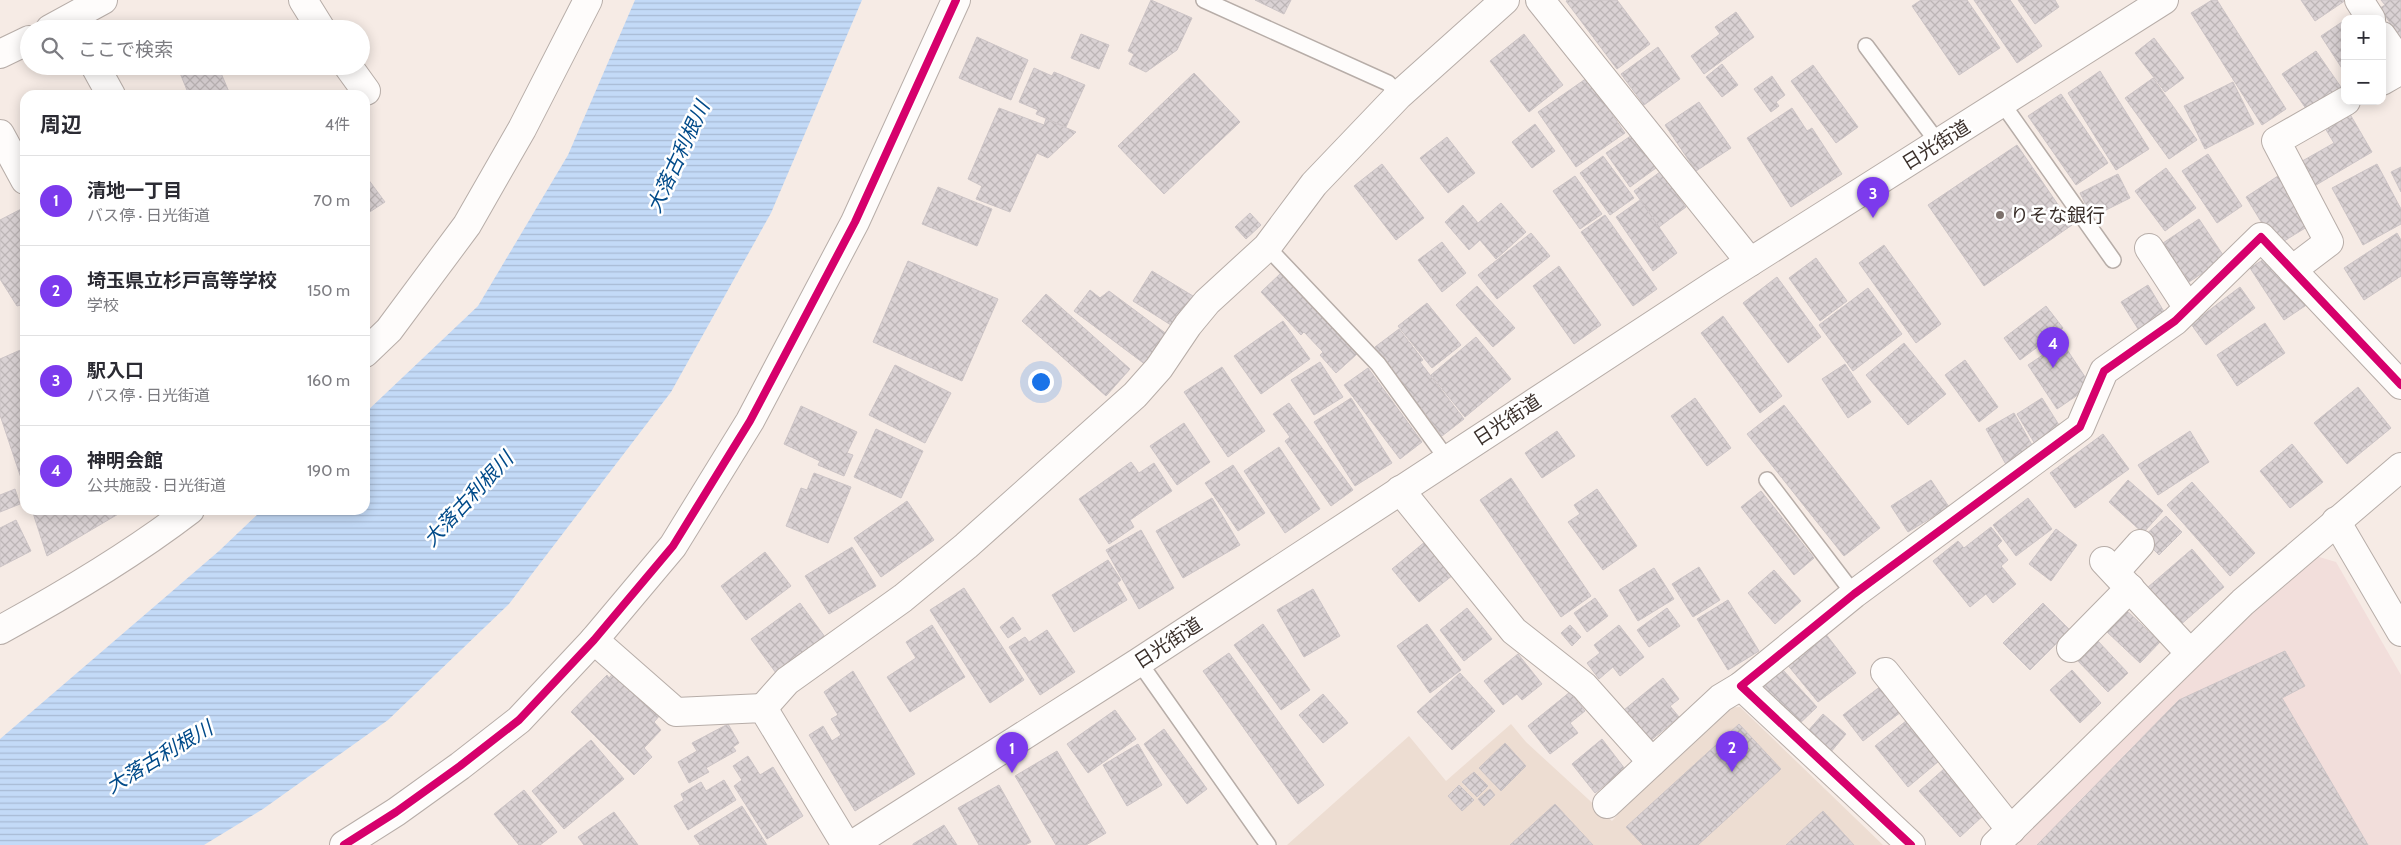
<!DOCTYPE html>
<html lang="ja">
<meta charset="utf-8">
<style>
body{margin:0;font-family:Cabin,"Noto Sans JP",sans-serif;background:#f7f7f7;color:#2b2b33}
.controls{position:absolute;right:15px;top:15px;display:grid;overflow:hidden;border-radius:10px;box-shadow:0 2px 12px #0003}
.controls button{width:45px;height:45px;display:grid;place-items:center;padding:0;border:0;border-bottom:1px solid #e1e1e2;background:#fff;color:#2b2b33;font:25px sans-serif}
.you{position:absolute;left:1040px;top:381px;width:18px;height:18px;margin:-12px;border:4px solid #fff;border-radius:50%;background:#1a73e8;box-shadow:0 0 0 8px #1a73e833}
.badge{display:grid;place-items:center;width:32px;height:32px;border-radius:50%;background:#7c3aed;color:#fff;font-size:16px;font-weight:700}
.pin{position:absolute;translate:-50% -41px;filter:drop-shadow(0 1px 2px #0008)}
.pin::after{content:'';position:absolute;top:26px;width:18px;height:15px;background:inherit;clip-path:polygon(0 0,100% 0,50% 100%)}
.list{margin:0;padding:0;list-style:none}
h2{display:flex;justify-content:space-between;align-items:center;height:65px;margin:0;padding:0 20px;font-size:21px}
h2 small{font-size:16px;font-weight:400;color:#7c7c81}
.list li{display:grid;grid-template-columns:32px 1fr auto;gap:15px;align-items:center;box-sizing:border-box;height:90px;padding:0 20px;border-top:1px solid #e1e1e2}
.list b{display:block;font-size:19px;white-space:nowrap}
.list p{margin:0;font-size:16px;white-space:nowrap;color:#7c7c81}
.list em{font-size:16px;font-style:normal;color:#7c7c81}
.icon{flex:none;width:28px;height:28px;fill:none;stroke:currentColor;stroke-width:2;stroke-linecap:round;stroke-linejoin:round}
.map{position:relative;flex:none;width:2401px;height:845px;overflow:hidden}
.search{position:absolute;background:#fff;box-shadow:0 2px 12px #0003;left:20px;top:20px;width:350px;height:55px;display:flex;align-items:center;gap:12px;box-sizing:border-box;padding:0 18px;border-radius:28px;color:#7c7c81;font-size:19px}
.panel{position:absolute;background:#fff;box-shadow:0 2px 12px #0003;left:20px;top:90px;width:350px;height:425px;border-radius:15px}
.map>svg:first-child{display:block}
</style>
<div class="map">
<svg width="2401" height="845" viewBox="0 0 2401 845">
<defs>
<pattern id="water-rules" width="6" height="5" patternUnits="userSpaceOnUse" patternTransform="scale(1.25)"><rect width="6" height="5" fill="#c3daf7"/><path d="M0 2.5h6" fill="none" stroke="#a8bbd4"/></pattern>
<pattern id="building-cross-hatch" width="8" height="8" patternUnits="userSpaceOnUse" patternTransform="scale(1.25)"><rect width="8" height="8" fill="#dad2d4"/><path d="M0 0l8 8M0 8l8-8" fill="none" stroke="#bcb5b6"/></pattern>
</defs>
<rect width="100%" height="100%" fill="#f6ebe5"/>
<polygon fill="#f2dedb" points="2316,556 2336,562 2401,675 2401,845 2014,845 2251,612"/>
<polygon fill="#edddd2" points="1740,707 1883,845 1287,845 1409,736 1446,781 1511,724 1526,742 1612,821 1665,762 1721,708"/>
<polygon fill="url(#water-rules)" points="635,0 862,0 771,213 671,392 509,604 388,720 263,809 204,845 0,845 0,739 219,551 262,510 365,510 365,413 478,306 568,155"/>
<g fill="url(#building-cross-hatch)" stroke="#ccc4c6">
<polygon points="1151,0 1192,18 1177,50 1146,72 1129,64 1134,54 1128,51"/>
<polygon points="1255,0 1291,0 1284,14"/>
<polygon points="1568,0 1617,0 1650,44 1617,69 1566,1"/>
<polygon points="1921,0 1967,0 2000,48 1959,75 1912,6"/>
<polygon points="1974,0 2010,0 2042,46 2017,63"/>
<polygon points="2018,0 2055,0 2059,7 2035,24"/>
<polygon points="2212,0 2217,0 2286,109 2262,125 2191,13"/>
<polygon points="2301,0 2346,0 2315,21"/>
<polygon points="2381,0 2401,0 2401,39 2380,8 2385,5"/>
<polygon points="1736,12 1754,37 1704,74 1691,56 1720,34 1715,27"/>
<polygon points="2345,20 2345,73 2321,36"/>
<polygon points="1081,34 1109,45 1099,69 1071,58"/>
<polygon points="1524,34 1563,85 1529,112 1490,61"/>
<polygon points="977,37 1028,60 1011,100 959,78"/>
<polygon points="2154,38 2184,78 2165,92 2135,53"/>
<polygon points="1658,47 1680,79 1644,105 1621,74"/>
<polygon points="2316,51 2343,90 2309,113 2282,74"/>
<polygon points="1722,64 1738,85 1722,97 1706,77"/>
<polygon points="1813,65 1858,127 1836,143 1791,81"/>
<polygon points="194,66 218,66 229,92 223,95 189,95 180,73"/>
<polygon points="1034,68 1052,76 1054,72 1085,85 1066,127 1036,114 1038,110 1019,102"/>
<polygon points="2100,71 2149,149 2116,170 2068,93"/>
<polygon points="1194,73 1240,122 1164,194 1118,146"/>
<polygon points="1772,76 1785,95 1776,102 1779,106 1771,112 1754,89"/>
<polygon points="1587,78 1625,133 1576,167 1538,112"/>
<polygon points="2153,78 2197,140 2169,159 2125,98"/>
<polygon points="2233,82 2254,124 2205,149 2184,106"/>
<polygon points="2061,94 2108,163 2076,185 2028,116"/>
<polygon points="1699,102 1731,148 1696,171 1665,125"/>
<polygon points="999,108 1044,125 1046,119 1076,132 1048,158 1037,153 1010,212 976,199 982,186 968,179"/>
<polygon points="1792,108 1807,131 1812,128 1842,174 1791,207 1747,138"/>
<polygon points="2347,109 2372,152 2311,188 2297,164 2334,143 2322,123"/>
<polygon points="1535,124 1555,151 1532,168 1512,142"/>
<polygon points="1632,135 1656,168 1630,187 1606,153"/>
<polygon points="1447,137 1475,173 1448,193 1420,158"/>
<polygon points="2017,145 2072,225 1984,286 1928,205"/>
<polygon points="2208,154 2242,206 2217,223 2182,171"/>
<polygon points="1603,156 1634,198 1610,215 1580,173"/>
<polygon points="1382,164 1424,218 1396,240 1354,186"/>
<polygon points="2377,164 2401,209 2401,224 2363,245 2332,188"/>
<polygon points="2401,167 2401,192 2391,172"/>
<polygon points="2166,168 2196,208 2165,231 2135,191"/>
<polygon points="1660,172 1686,207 1659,227 1634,191"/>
<polygon points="2284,172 2315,222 2276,246 2246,197"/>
<polygon points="2118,174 2130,198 2092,217 2080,193"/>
<polygon points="365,175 385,202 365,215"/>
<polygon points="1575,176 1602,214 1580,229 1553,191"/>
<polygon points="938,187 992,209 977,246 922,224"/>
<polygon points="1640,200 1677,253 1653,271 1616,217"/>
<polygon points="1501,203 1526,232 1496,259 1480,240 1469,250 1445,222 1463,205 1478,223"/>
<polygon points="25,207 25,304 17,306 0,279 0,220"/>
<polygon points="1250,213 1261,225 1246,239 1235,227"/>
<polygon points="1605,215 1657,289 1633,306 1581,232"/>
<polygon points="2199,219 2225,258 2189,282 2163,243"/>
<polygon points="1531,233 1550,256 1497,299 1478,275"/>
<polygon points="2397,233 2401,240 2401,276 2364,300 2344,268"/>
<polygon points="1442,242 1466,273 1442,292 1418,260"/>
<polygon points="1884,245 1941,324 1916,343 1859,263"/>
<polygon points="2275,252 2308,304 2284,320 2250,268"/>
<polygon points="1816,258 1847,301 1820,321 1789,278"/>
<polygon points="908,261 998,299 962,381 873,342"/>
<polygon points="1559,266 1601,325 1574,344 1533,286"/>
<polygon points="1152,271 1193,296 1174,327 1133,301"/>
<polygon points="1281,273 1357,354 1336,373 1320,355 1323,352 1304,332 1301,335 1261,292"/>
<polygon points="1777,277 1821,337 1788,363 1743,303"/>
<polygon points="2148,285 2166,315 2140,332 2121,302"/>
<polygon points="1477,286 1515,328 1493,347 1456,305"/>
<polygon points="2240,287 2255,308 2206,345 2191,324"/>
<polygon points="1868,288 1902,334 1853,371 1819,325"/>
<polygon points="1090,290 1100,298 1109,291 1168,335 1146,365 1074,311"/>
<polygon points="1046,294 1130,369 1106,396 1022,321"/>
<polygon points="1427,303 1461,345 1432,368 1398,326"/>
<polygon points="2046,306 2063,328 2020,360 2004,338"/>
<polygon points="1723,316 1782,396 1760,413 1701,333"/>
<polygon points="1283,321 1310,359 1261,394 1234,356"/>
<polygon points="2265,323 2285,353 2237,386 2217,355"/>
<polygon points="1399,329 1423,360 1420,362 1464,419 1442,436 1375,347"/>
<polygon points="1476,337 1511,379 1465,417 1431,375"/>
<polygon points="2062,342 2091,386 2057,409 2028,365"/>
<polygon points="1904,343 1946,394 1908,425 1866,375"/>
<polygon points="25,348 25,490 0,415 0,359"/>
<polygon points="1965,360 1998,407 1979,422 1945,375"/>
<polygon points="1320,362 1343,397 1314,415 1291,380"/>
<polygon points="1845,364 1871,402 1848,418 1822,379"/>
<polygon points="895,365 951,393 925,443 869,415"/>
<polygon points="1222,367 1265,431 1228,457 1184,392"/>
<polygon points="1368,368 1422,442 1400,459 1344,385"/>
<polygon points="2358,387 2391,428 2347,464 2314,423"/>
<polygon points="1351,398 1392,463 1355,486 1314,422"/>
<polygon points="1695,398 1731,448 1707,466 1671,416"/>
<polygon points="2042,398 2064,433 2038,449 2017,414"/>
<polygon points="1289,403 1353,490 1331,506 1285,441 1290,437 1273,414"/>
<polygon points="1784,405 1880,528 1844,556 1747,434"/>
<polygon points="801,406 857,432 847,453 853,455 844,476 818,465 820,461 784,444"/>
<polygon points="2014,413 2036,452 2008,468 1986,429"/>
<polygon points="1184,423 1210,462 1177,485 1150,446"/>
<polygon points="876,429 923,451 901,498 854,477"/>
<polygon points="1557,431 1575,456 1542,478 1525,453"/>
<polygon points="2190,431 2209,462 2158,495 2138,465"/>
<polygon points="2103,434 2129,469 2075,508 2050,473"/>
<polygon points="2292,444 2323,482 2290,508 2260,471"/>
<polygon points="1279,447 1320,509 1285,533 1244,471"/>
<polygon points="1131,462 1139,473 1154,463 1172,491 1130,520 1134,527 1109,544 1079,499"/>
<polygon points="1233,465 1265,513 1238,531 1205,483"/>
<polygon points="814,473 851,487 828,543 786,526 801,488 807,490"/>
<polygon points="1511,478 1591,596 1561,617 1480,500"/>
<polygon points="1931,480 1949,507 1908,532 1891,506"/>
<polygon points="2128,480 2163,511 2143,533 2109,502"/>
<polygon points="2192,482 2255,553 2230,576 2167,505"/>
<polygon points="15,489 20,504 0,512 0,495"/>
<polygon points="1597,489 1637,546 1603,570 1568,522 1580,514 1574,505"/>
<polygon points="1761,491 1814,558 1794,575 1741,507"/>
<polygon points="1212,498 1240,545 1183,578 1156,531"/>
<polygon points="2028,498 2052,529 2016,556 1993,525"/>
<polygon points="907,501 934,540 881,577 854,538"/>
<polygon points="32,510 125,510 47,556"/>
<polygon points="2166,516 2182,532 2159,555 2142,538"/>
<polygon points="16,520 31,551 0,567 0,528"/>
<polygon points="1991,527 2002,541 1997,546 2008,560 2001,566 2016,584 1993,603 1986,594 1970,607 1933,561 1958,541 1964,548"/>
<polygon points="2056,529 2077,545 2051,581 2029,564"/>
<polygon points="1141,530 1174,588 1139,609 1106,550"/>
<polygon points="1426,541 1453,575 1419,602 1392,569"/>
<polygon points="852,547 876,586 829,614 805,576"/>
<polygon points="2192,549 2224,587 2179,626 2147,588"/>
<polygon points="765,552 791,586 746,620 721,586"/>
<polygon points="1108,560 1121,580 1117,583 1127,600 1074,632 1052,595"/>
<polygon points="1699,567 1720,600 1693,617 1672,584"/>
<polygon points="1654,568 1674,599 1638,621 1619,590"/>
<polygon points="1774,570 1801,601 1775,624 1748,593"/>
<polygon points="964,588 1024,680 990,703 930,610"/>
<polygon points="1313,589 1340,636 1304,657 1277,610"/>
<polygon points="1595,598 1608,616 1587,632 1574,613"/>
<polygon points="1728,600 1759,651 1728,670 1697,619"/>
<polygon points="800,603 825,637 776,673 751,639"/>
<polygon points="2043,603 2070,630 2030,670 2003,643"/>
<polygon points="1467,608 1492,639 1464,661 1440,630"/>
<polygon points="1667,608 1680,626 1649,647 1637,630"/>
<polygon points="2125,609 2160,642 2140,663 2105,630"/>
<polygon points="1013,617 1021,629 1008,638 1000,627"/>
<polygon points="1263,624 1310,690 1281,710 1234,645"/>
<polygon points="1427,624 1461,670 1430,693 1397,646"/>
<polygon points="932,625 965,677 910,712 887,677 916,658 906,642"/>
<polygon points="1570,625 1581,637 1572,646 1561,633"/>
<polygon points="1619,625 1644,657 1620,676 1613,667 1599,679 1587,663 1600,653 1594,645"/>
<polygon points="1047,630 1075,672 1040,695 1009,647 1025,637 1029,642"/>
<polygon points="1825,633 1856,673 1818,702 1786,663"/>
<polygon points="2096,639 2128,673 2108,692 2075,658"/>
<polygon points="2285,651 2305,686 2282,698 2368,845 2037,845 2179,700"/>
<polygon points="1229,653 1324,785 1298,804 1203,671"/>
<polygon points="1518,654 1542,684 1522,700 1517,694 1503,705 1484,681"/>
<polygon points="1782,669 1817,707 1797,726 1762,688"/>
<polygon points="616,670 661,714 654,722 661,730 644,748 652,757 634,775 571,712 607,675 609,678"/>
<polygon points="2072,670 2101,703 2080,723 2050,690"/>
<polygon points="853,671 915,774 855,811 809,735 823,726 832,741 841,735 831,719 838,715 824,692"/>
<polygon points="1460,673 1495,711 1452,750 1417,712"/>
<polygon points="1663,678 1679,699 1670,706 1679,717 1649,742 1624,710"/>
<polygon points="1881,686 1901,712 1863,741 1843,715"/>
<polygon points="1570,692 1585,711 1570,723 1578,733 1550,754 1528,726"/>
<polygon points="1323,694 1348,723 1323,743 1299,715"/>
<polygon points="1115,710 1136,739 1088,773 1067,744"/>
<polygon points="1823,714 1846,734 1830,753 1807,732"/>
<polygon points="1906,721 1939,761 1908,787 1875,746"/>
<polygon points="728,724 739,743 733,747 736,751 706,768 709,772 689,783 678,762 697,751 692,743"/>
<polygon points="1739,724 1781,769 1698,845 1643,845 1626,827"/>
<polygon points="1164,729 1207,789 1187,804 1144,744"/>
<polygon points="1602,739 1625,769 1595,793 1572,764"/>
<polygon points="591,740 624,779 564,829 532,791"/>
<polygon points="1505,743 1526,766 1501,791 1479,768"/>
<polygon points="1138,744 1162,785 1127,806 1103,765"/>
<polygon points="1057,751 1106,833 1086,845 1056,845 1015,776"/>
<polygon points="748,756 760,775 773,767 803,816 767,839 734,786 742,780 733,766"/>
<polygon points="1944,769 1985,814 1960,837 1919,791"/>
<polygon points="1474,772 1488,786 1477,797 1462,782"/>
<polygon points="724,780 736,800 688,830 674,806 684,800 681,794 701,782 706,791"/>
<polygon points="999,785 1031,842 1025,845 979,845 958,808"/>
<polygon points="1459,785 1474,800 1462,811 1448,796"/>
<polygon points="1490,789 1495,795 1484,806 1478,799"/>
<polygon points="524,790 557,832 540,845 519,845 494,814"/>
<polygon points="1555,804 1593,845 1510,845"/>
<polygon points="742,806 767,845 700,845 694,836"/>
<polygon points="1823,811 1854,845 1786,845"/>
<polygon points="614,812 638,845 584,845 578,837"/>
<polygon points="944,825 957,845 913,845 913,844"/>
</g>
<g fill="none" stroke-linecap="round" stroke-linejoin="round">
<defs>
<g id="lane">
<polyline points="1204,0 1388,83 1399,95"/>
<polyline points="1866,46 1939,144"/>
<polyline points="2002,103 2113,260"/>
<polyline points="1267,247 1378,364 1447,459"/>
<polyline points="1767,480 1854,594"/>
<polyline points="1139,662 1268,845"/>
</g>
<g id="street">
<polyline points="303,0 321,29"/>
<polyline points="1540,0 1750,262"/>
<polyline points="2359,0 2371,19"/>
<polyline points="50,29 103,0"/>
<polyline points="2382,36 2401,64"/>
<polyline points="0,54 29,40"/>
<polyline points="95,66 111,95"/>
<polyline points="348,66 366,91"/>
<polyline points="2382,81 2401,70"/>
<polyline points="0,134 25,180"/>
<polyline points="2149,248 2188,308"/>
<polyline points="2292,270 2329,242 2276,141 2346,101"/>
<polyline points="365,353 389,330 467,225 522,129 588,0"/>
<polyline points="1400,490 1514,631 1584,686 1652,762"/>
<polyline points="2336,521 2401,632"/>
<polyline points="2104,561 2190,653"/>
<polyline points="2115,572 2140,544"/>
<path d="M0,630C66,594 130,556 190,510"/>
<polyline points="594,640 676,712 763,708 846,845"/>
<polyline points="2071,648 2130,588"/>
<polyline points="1885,672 2011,830"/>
<polyline points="763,708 787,681 903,598 966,546 1135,395 1159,368 1188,325 1207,302 1267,247 1314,184 1399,95 1505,0"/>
<polyline points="1607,804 1721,698 1741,686"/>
<polyline points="344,845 396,812 460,766 519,720 594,640 673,546 750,421 855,222 956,0"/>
<polyline points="1911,845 1741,686 1854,594 2080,427 2104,371 2175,321 2261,237 2401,385"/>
<polyline points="1995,845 2243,602 2401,467"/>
</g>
<polyline id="secondary" points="852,845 1139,662 1717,283 2164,0"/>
</defs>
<use href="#lane" stroke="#b7ada8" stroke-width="18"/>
<use href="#street" stroke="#b7ada8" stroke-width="30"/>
<use href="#secondary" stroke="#b7ada8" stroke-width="30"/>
<use href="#lane" stroke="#fefcfb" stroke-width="15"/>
<use href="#street" stroke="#fefcfb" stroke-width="28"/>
<use href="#secondary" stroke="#fefcfb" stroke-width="28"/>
<defs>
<g id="cycleway">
<polyline points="344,845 396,812 460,766 519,720 594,640 673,546 750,421 855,222 956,0"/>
<polyline points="1911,845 1741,686 1854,594 2080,427 2104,371 2175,321 2261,237 2401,385"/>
</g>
</defs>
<use href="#cycleway" stroke="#fff" stroke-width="11"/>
<use href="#cycleway" stroke="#d6006c" stroke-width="8"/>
</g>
<circle fill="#7c716c" stroke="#fff" stroke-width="2" cx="2000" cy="215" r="5"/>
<g text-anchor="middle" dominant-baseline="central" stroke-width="5" stroke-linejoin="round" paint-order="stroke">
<g font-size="19" fill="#3b302b" stroke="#fff">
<text transform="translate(1936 145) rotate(-32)">日光街道</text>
<text transform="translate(1507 420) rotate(-33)">日光街道</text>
<text transform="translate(1168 643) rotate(-33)">日光街道</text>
</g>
<g font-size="19" fill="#3b302b" stroke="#fff" text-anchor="start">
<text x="2010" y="215">りそな銀行</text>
</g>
<g font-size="20" font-style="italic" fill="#004a89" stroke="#fff">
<text transform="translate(678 157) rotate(-65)">大落古利根川</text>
<text transform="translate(468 499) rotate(-47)">大落古利根川</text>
<text transform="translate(159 757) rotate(-31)">大落古利根川</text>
</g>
</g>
</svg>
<div class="controls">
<button>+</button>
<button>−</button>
</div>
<div class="you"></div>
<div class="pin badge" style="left:1012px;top:773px">1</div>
<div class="pin badge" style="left:1732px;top:772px">2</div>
<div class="pin badge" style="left:1873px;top:218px">3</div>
<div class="pin badge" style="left:2053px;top:368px">4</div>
<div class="search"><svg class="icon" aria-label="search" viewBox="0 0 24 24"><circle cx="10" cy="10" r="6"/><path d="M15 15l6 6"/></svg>ここで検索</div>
<section class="panel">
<h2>周辺<small>4件</small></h2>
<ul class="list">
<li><span class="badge">1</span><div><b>清地一丁目</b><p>バス停 · 日光街道</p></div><em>70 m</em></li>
<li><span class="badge">2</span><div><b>埼玉県立杉戸高等学校</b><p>学校</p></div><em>150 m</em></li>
<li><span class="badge">3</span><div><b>駅入口</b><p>バス停 · 日光街道</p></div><em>160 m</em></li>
<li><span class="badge">4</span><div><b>神明会館</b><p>公共施設 · 日光街道</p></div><em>190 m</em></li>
</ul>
</section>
</div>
